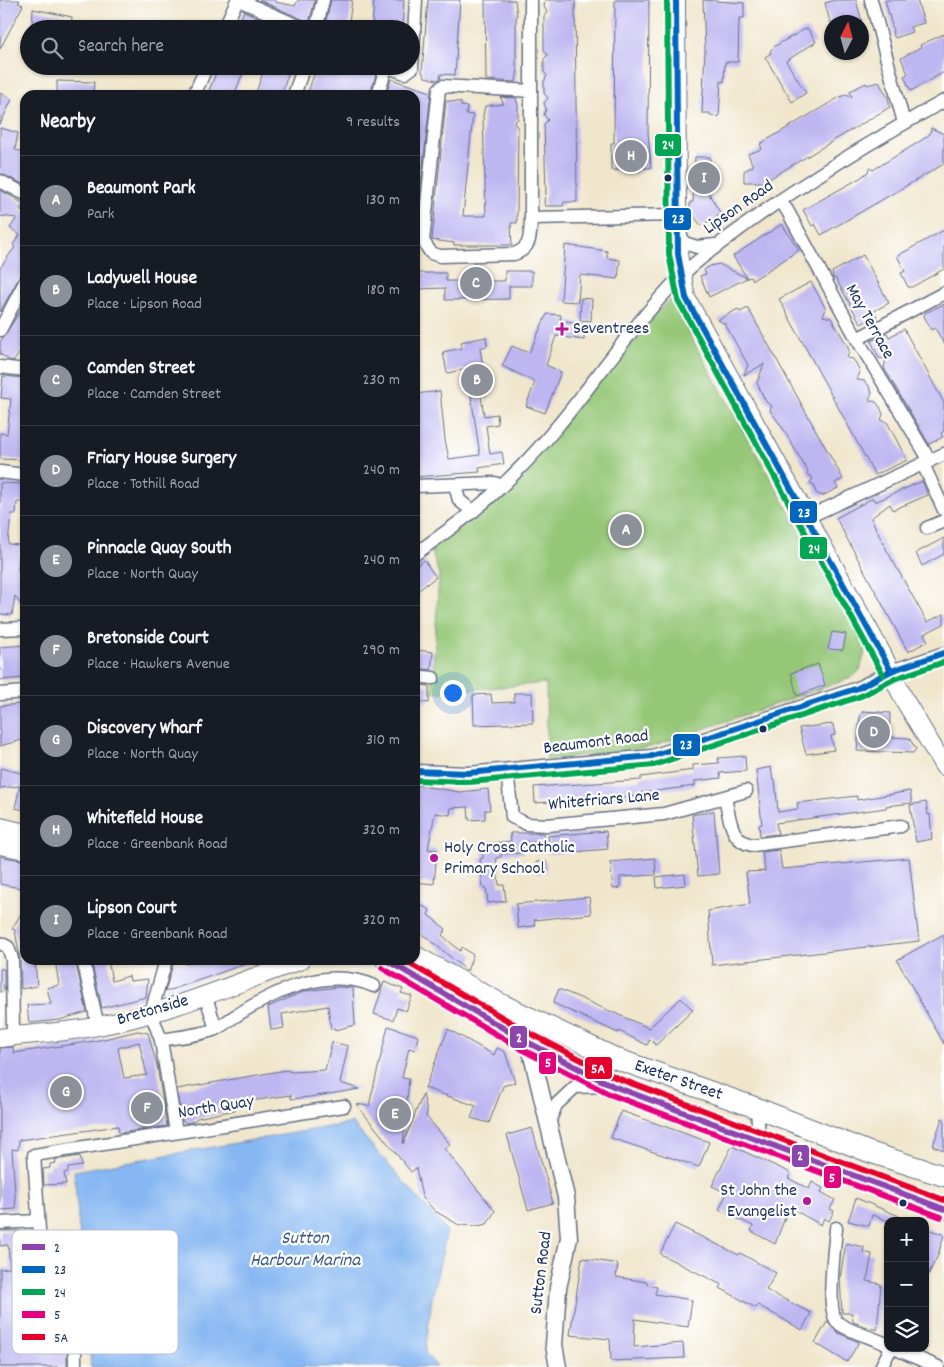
<!DOCTYPE html>
<meta charset="utf-8">
<style>
body{margin:0;font-family:Dekko,sans-serif;background:#20242c;color:#f1f3f6}
.controls{position:absolute;right:15px;bottom:15px;display:grid;overflow:hidden;border-radius:10px;box-shadow:0 1px 4px #0004}
.controls button{width:45px;height:45px;display:grid;place-items:center;padding:0;border:0;border-bottom:1px solid #363941;background:#171b24;color:#f1f3f6;font:25px sans-serif}
.compass{position:absolute;left:824px;top:15px;width:45px;height:45px;border-radius:50%;background:#171b24;box-shadow:0 1px 4px #0004;rotate:6deg}
.you{position:absolute;left:452px;top:692px;width:18px;height:18px;margin:-12px;border:4px solid #fff;border-radius:50%;background:#1a73e8;box-shadow:0 0 0 8px #1a73e833}
.badge{display:grid;place-items:center;width:32px;height:32px;border-radius:50%;background:#8c9099;color:#fff;font-size:16px;font-weight:700}
.pin{position:absolute;translate:-50% -50%;border:2px solid #fff;box-shadow:0 1px 5px #0006}
.list{margin:0;padding:0;list-style:none}
h2{display:flex;justify-content:space-between;align-items:center;height:65px;margin:0;padding:0 20px;font-size:21px}
h2 small{font-size:16px;font-weight:400;color:#9ea1a6}
.list li{display:grid;grid-template-columns:32px 1fr auto;gap:15px;align-items:center;box-sizing:border-box;height:90px;padding:0 20px;border-top:1px solid #363941}
.list b{display:block;font-size:19px;white-space:nowrap}
.list p{margin:0;font-size:16px;white-space:nowrap;color:#9ea1a6}
.list em{font-size:16px;font-style:normal;color:#9ea1a6}
.icon{flex:none;width:28px;height:28px;fill:none;stroke:currentColor;stroke-width:2;stroke-linecap:round;stroke-linejoin:round}
.map{position:relative;flex:none;width:944px;height:1367px;overflow:hidden}
.search{position:absolute;background:#171b24;box-shadow:0 1px 4px #0004;left:20px;top:20px;width:400px;height:55px;display:flex;align-items:center;gap:12px;box-sizing:border-box;padding:0 18px;border-radius:28px;color:#9ea1a6;font-size:19px}
.panel{position:absolute;background:#171b24;box-shadow:0 1px 4px #0004;left:20px;top:90px;width:400px;height:875px;border-radius:15px}
.map>svg:first-child{display:block}
</style>
<div class="map">
<svg width="944" height="1367" viewBox="0 0 944 1367">
<rect width="100%" height="100%" fill="#fff"/>
<filter id="ink" filterUnits="userSpaceOnUse"><feTurbulence type="fractalNoise" baseFrequency=".02" numOctaves="2"/><feDisplacementMap in="SourceGraphic" scale="10" xChannelSelector="R" yChannelSelector="G"/><feConvolveMatrix kernelMatrix="1 2 1 2 8 2 1 2 1" color-interpolation-filters="sRGB"/></filter>
<filter id="wash" filterUnits="userSpaceOnUse"><feTurbulence type="fractalNoise" baseFrequency=".0096" numOctaves="4" result="noise"/><feDisplacementMap in="SourceGraphic" scale="20" xChannelSelector="R" yChannelSelector="G"/><feGaussianBlur stdDeviation="1.12" result="paint"/><feColorMatrix in="noise" values="0 0 0 0 0 0 0 0 0 0 0 0 0 0 0 0 0 1.4 0 .05"/><feComposite in="paint" operator="in"/></filter>
<g filter="url(#wash)">
<rect width="100%" height="100%" fill="#f0e6cc"/>
<polygon fill="#95c777" stroke="#587b6a" points="670,300 866,648 860,670 851,678 651,747 547,760 546,683 432,693 439,575 430,546 475,514 637,331"/>
<polygon fill="#86b7f2" stroke="#5073a8" points="352,1123 447,1231 432,1298 425,1353 437,1367 91,1367 74,1171"/>
<g id="blocks">
<g fill="#beb6f1" fill-rule="evenodd">
<polygon points="0,0 20,0 18,3 23,5 0,49"/>
<polygon points="259,0 275,0 275,2 295,6 298,0 315,0 309,22"/>
<polygon points="331,0 352,0 348,29 324,29"/>
<polygon points="374,0 404,0 402,29 372,27"/>
<polygon points="428,0 460,0 455,75 441,74 440,79 437,80 425,77 422,72"/>
<polygon points="485,0 515,0 517,16 516,18 516,67 518,69 516,82 486,80"/>
<polygon points="545,0 575,0 577,202 564,202 563,206 545,206 544,200 546,194 544,124 548,120 544,115 546,109 544,103 548,98 544,93 544,81 547,76 544,72 544,59 548,55 544,50 544,16 547,12 544,7"/>
<polygon points="615,0 649,0 648,132 651,168 643,168 641,171 611,170 611,143 614,143"/>
<polygon points="703,0 744,3 744,18 739,18 738,62 725,62 724,82 721,81 719,117 710,116 710,113 702,113 705,49"/>
<polygon points="835,0 856,0 862,22 830,22 825,3"/>
<polygon points="885,0 917,0 924,23 910,27 912,32 895,38 892,32 893,30"/>
<polygon points="33,9 72,17 71,29 32,29"/>
<polygon points="244,11 266,21 263,29 236,29"/>
<polygon points="805,29 808,29 816,42 786,61 806,93 792,102 765,57 771,53 770,51 775,46"/>
<polygon points="944,34 944,72 911,91 904,76 908,74 901,58 921,47 920,45"/>
<polygon points="219,66 246,66 234,95 207,95"/>
<polygon points="274,66 291,66 281,95 255,95 265,67 273,70"/>
<polygon points="317,66 337,66 358,74 363,74 364,70 376,74 370,95 307,95"/>
<polygon points="391,79 431,92 415,239 415,95 386,95"/>
<polygon points="57,81 94,82 93,95 57,95"/>
<polygon points="879,82 888,98 890,107 764,182 744,182 744,171 753,166 748,154 762,149 760,144 838,98 847,94 852,98 850,91 866,83 867,85"/>
<polygon points="0,93 12,99 0,125"/>
<polygon points="500,97 516,98 518,106 518,119 514,123 518,128 517,215 517,223 511,223 512,245 454,245 454,243 432,240 446,101 461,102 461,106 467,107 466,114 473,115 463,216 486,216 483,116 485,106 504,104"/>
<polygon points="0,128 18,133 15,150 25,152 25,185 0,173"/>
<polygon points="931,128 944,134 944,164 821,235 815,224 812,226 803,210 860,178 868,172 869,168 873,170 922,140 930,134"/>
<polygon points="695,157 710,157 709,194 721,214 701,226 690,210 690,202 693,202"/>
<polygon points="0,190 24,204 20,210 22,212 25,207 25,267 0,312 0,268 15,247 13,245 20,235 10,228 17,218 0,216"/>
<polygon points="782,224 799,250 753,280 751,277 747,278 733,256"/>
<polygon points="944,230 944,269 912,287 908,287 901,273 905,271 897,256"/>
<polygon points="565,245 607,251 607,258 620,260 618,279 580,275 578,302 561,301"/>
<polygon points="863,255 889,303 874,311 877,316 861,324 836,279 833,278 832,272"/>
<polygon points="719,264 747,278 709,297 700,276 706,274 704,270 710,266"/>
<polygon points="505,271 532,271 532,286 509,286 509,299 445,300 445,288 419,289 419,273 446,273 446,281 505,281"/>
<polygon points="811,282 826,309 823,316 831,318 847,345 849,351 847,358 853,359 857,365 860,372 857,380 865,381 869,386 872,393 869,400 876,402 880,407 883,414 881,420 887,422 905,456 907,460 875,475 779,299"/>
<polygon points="581,298 592,299 591,321 580,320"/>
<polygon points="25,304 25,345 14,361 9,360 0,354 0,342"/>
<polygon points="944,304 944,344 935,328 931,330 924,316 925,313"/>
<polygon points="748,308 843,479 835,483 838,488 822,496 816,493 814,485 810,483 813,478 807,474 808,472 784,430 770,410 772,406 766,402 757,383 764,364 744,375 748,365 725,324 718,320 738,309 740,312"/>
<polygon points="547,314 561,315 560,320 585,324 584,340 556,336 546,365 561,372 545,413 526,406 535,382 502,366 512,346 529,353"/>
<polygon points="904,329 944,403 944,431 941,433 943,437 929,444 884,368 886,359 879,358 871,341 887,333 889,337"/>
<polygon points="486,337 487,346 480,348 487,395 481,396 484,416 497,414 498,424 486,426 490,454 502,452 504,464 479,468 480,472 415,477 415,394 440,391 445,440 449,459 480,455 467,369 447,373 443,352 462,348 461,342"/>
<polygon points="3,376 25,378 25,460 0,459 0,433 7,434 11,399 1,398"/>
<polygon points="922,481 928,495 893,510 890,504 871,518 884,545 927,622 944,614 944,624 924,634 928,641 908,652 836,518 873,498 875,502"/>
<polygon points="0,483 25,484 25,502 17,502 16,514 11,514 8,544 20,545 18,570 25,570 25,611 15,596 12,615 0,614"/>
<polygon points="944,538 944,554 922,566 916,553"/>
<polygon points="424,560 436,577 415,593 415,567"/>
<polygon points="832,632 846,634 843,650 828,649"/>
<polygon points="25,645 25,678 0,680 0,647"/>
<polygon points="415,650 433,652 431,670 415,668"/>
<polygon points="818,664 825,685 797,696 791,673"/>
<polygon points="415,684 429,686 429,703 415,701"/>
<polygon points="514,693 532,693 533,723 474,725 473,695 491,694 492,703 514,702"/>
<polygon points="20,704 25,704 25,719 22,719 25,739 0,746 0,706"/>
<polygon points="863,711 890,713 889,737 909,738 916,749 913,753 857,751 860,717"/>
<polygon points="833,724 835,735 831,736 834,750 806,754 799,728"/>
<polygon points="745,756 746,771 720,773 721,778 695,781 695,786 640,793 640,796 535,803 534,787 641,780 641,777 693,770 693,765 719,763 718,758"/>
<polygon points="771,767 773,780 775,780 778,812 798,809 797,803 857,796 857,800 910,791 912,803 886,806 886,808 776,823 778,834 760,836 759,825 762,824 756,770"/>
<polygon points="0,768 25,774 25,810 15,808 20,786 0,788"/>
<polygon points="415,785 460,792 488,789 490,810 485,810 485,819 469,820 468,807 451,808 450,815 435,813 428,849 437,850 434,884 415,882"/>
<polygon points="926,802 928,815 930,814 932,839 916,842 910,805"/>
<polygon points="714,811 719,874 698,876 692,815"/>
<polygon points="606,831 608,849 550,854 548,836"/>
<polygon points="510,833 544,833 544,842 523,842 524,853 501,854 501,857 496,858 499,885 504,885 506,901 488,903 486,887 483,888 480,859 483,858 482,844 511,841"/>
<polygon points="779,850 782,869 909,858 919,941 712,965 708,911 750,904 746,872 765,871 762,852"/>
<polygon points="0,856 25,861 25,889 0,884"/>
<polygon points="655,858 656,875 620,877 620,888 613,889 610,862"/>
<polygon points="546,861 547,872 537,873 536,862"/>
<polygon points="685,874 686,885 657,888 656,877"/>
<polygon points="589,897 591,914 534,920 535,926 518,928 516,904"/>
<polygon points="415,902 430,910 428,915 446,929 442,935 460,951 462,947 473,955 467,971 429,939 415,930"/>
<polygon points="25,907 25,960 35,960 37,986 21,989 20,959 15,930 12,929"/>
<polygon points="944,934 944,1044 897,960"/>
<polygon points="55,960 75,960 87,1012 59,1020 29,1023 27,1005 51,1004 47,988 59,985"/>
<polygon points="91,960 108,960 112,981 129,976 130,981 148,979 146,997 102,1008"/>
<polygon points="187,960 253,960 254,961 165,992 174,961 188,964"/>
<polygon points="0,969 4,969 4,991 0,992"/>
<polygon points="384,982 403,989 401,993 412,996 406,1011 397,1008 393,1020 374,1014"/>
<polygon points="338,987 353,988 355,1025 335,1030 335,1028 331,1029 328,1006 282,1014 284,1028 271,1030 268,1007 305,991"/>
<polygon points="559,989 649,1028 681,998 693,1010 656,1045 650,1039 647,1045 619,1031 618,1033 553,1003"/>
<polygon points="388,1026 418,1036 415,1050 409,1048 402,1078 409,1079 403,1144 423,1094 427,1112 426,1116 450,1144 444,1148 495,1211 487,1224 477,1226 459,1225 435,1211 422,1197 416,1168 411,1172 356,1104 369,1106"/>
<polygon points="448,1029 494,1055 497,1048 505,1052 515,1082 503,1086 489,1123 471,1118 476,1106 425,1088"/>
<path d="M138,1031L148,1033L157,1066L167,1126L119,1133L118,1126L19,1140L18,1150L12,1149L16,1209L0,1210V1048L13,1047L14,1053L95,1041ZM139,1042L147,1075L124,1078L118,1048Z"/>
<polygon points="332,1042 348,1046 340,1083 360,1089 310,1097 291,1099 291,1095 250,1101 234,1104 235,1110 197,1118 194,1121 186,1123 182,1120 177,1089 286,1070 292,1072 325,1070"/>
<polygon points="621,1111 709,1142 699,1167 611,1138"/>
<polygon points="942,1118 944,1119 944,1150 933,1146"/>
<polygon points="532,1128 553,1203 528,1210 507,1135"/>
<polygon points="732,1146 791,1173 788,1178 809,1189 812,1182 823,1188 821,1192 835,1200 830,1209 834,1211 829,1221 824,1218 821,1225 789,1207 775,1244 751,1231 753,1226 719,1210 727,1193 712,1186"/>
<polygon points="80,1156 82,1166 68,1168 68,1172 64,1173 66,1184 44,1185 43,1169 50,1168 50,1164 56,1163 55,1160"/>
<polygon points="856,1198 899,1216 897,1221 889,1221 872,1215 869,1226 848,1221"/>
<polygon points="675,1224 739,1255 740,1253 776,1273 766,1290 811,1313 802,1330 758,1305 756,1308 720,1288 722,1285 660,1254"/>
<polygon points="925,1228 944,1235 938,1255 925,1282"/>
<polygon points="0,1231 21,1231 28,1285 37,1285 40,1304 50,1305 67,1344 67,1367 0,1367 0,1269 10,1268 8,1245 0,1246"/>
<polygon points="846,1243 864,1247 863,1252 872,1254 867,1281 881,1284 877,1330 853,1322 852,1313 842,1313 840,1278"/>
<polygon points="582,1258 618,1264 616,1277 647,1282 647,1285 657,1287 655,1294 692,1300 688,1327 635,1319 634,1347 683,1343 684,1358 611,1361 610,1339 570,1335"/>
<polygon points="827,1322 838,1333 859,1342 847,1362 815,1343"/>
</g>
</g>
</g>
<g filter="url(#ink)">
<use href="#blocks" fill-opacity="0" stroke="#666f84" stroke-width="1"/>
<g fill="none" stroke-linecap="round" stroke-linejoin="round">
<defs>
<g id="minor">
<polyline points="239,0 305,29"/>
<polyline points="871,0 904,123"/>
<polyline points="224,29 237,0"/>
<polyline points="316,29 323,0"/>
<polyline points="384,66 405,73 412,68 416,0"/>
<path d="M531,91L443,86L439,89L423,241L431,253L440,256L514,254C532,248 530,235 531,218V0"/>
<polyline points="194,95 207,66"/>
<polyline points="294,95 304,66"/>
<polyline points="378,95 386,67"/>
<polyline points="0,181 25,194"/>
<polyline points="779,201 787,210 857,339 930,461"/>
<polyline points="531,218 677,215"/>
<polyline points="679,231 684,243 697,247 716,245"/>
<polyline points="0,330 25,282"/>
<polyline points="857,339 944,293"/>
<polyline points="0,367 25,370"/>
<polyline points="923,464 944,510"/>
<polyline points="0,472 25,475"/>
<polyline points="455,485 459,500 473,512"/>
<polyline points="415,486 495,483 501,486"/>
<polyline points="806,518 944,454"/>
<polyline points="927,528 944,521"/>
<path d="M415,554C449,530 483,506 512,476C575,415 619,338 680,277C701,256 725,240 748,223C810,178 877,138 944,101"/>
<polyline points="0,629 25,628"/>
<polyline points="415,676 433,678"/>
<polyline points="0,694 25,692"/>
<polyline points="507,770 512,817 527,824 547,825 664,814 746,791"/>
<polyline points="415,771 468,773 652,756 858,688 891,671 944,653"/>
<path d="M725,798C730,818 730,842 753,845L901,826"/>
<polyline points="0,943 8,947 12,959 13,1036"/>
<polyline points="83,960 98,1026"/>
<polyline points="166,960 151,1013 161,1040 176,1132"/>
<polyline points="205,994 216,1029"/>
<path d="M161,1040C177,1037 204,1035 218,1028C224,1024 230,1019 237,1015C277,990 327,966 374,986"/>
<polyline points="757,1108 759,1139"/>
<polyline points="548,1125 556,1105 575,1087 606,1086"/>
<polyline points="0,1223 38,1221"/>
<path d="M836,1228C835,1246 825,1312 838,1323C848,1331 875,1338 888,1345"/>
<polyline points="894,1348 938,1367"/>
<polyline points="75,1367 75,1342 45,1274 41,1260 34,1155 344,1106"/>
<polyline points="881,1367 891,1348"/>
</g>
<polyline id="tertiary" points="529,1043 566,1197 569,1238 558,1288 554,1345 558,1367"/>
<g id="secondary">
<polyline points="676,0 677,215 678,254 686,298 881,652 905,701 944,766"/>
<path d="M0,1038C33,1033 66,1033 98,1026C168,1013 234,984 301,960"/>
</g>
<g id="primary">
<polyline points="0,828 25,834"/>
<polyline points="0,844 25,849"/>
<path id="s1" d="M415,956L501,1004L617,1059L757,1108L869,1152L944,1176"/>
<polyline points="386,960 529,1043 613,1086 944,1209"/>
</g>
</defs>
<use href="#minor" stroke="#666f84" stroke-width="15"/>
<use href="#tertiary" stroke="#666f84" stroke-width="19"/>
<use href="#secondary" stroke="#666f84" stroke-width="20"/>
<use href="#primary" stroke="#666f84" stroke-width="22"/>
<use href="#minor" stroke="#fff" stroke-width="12"/>
<use href="#tertiary" stroke="#fff" stroke-width="16"/>
<use href="#secondary" stroke="#fff" stroke-width="18"/>
<use href="#primary" stroke="#fff" stroke-width="20"/>
<defs>
<polyline id="bus-1" points="386,960 529,1043 613,1086 944,1209"/>
<g id="bus-2">
<polyline points="676,0 678,254 686,298 891,671"/>
<polyline points="415,771 468,773 652,756 858,688 891,671 944,653"/>
</g>
<g id="bus-3">
<polyline points="667,0 669,254 678,300 883,675"/>
<polyline points="415,780 469,782 654,765 861,696 894,679 944,662"/>
</g>
<polyline id="bus-4" points="382,968 525,1051 609,1094 941,1217"/>
<polyline id="bus-5" points="403,960 533,1035 617,1078 944,1200"/>
</defs>
<use href="#bus-1" stroke="#fff" stroke-width="10"/>
<use href="#bus-2" stroke="#fff" stroke-width="10"/>
<use href="#bus-3" stroke="#fff" stroke-width="10"/>
<use href="#bus-4" stroke="#fff" stroke-width="10"/>
<use href="#bus-5" stroke="#fff" stroke-width="10"/>
<use href="#bus-1" stroke="#8e44ad" stroke-width="6"/>
<use href="#bus-2" stroke="#0065bd" stroke-width="6"/>
<use href="#bus-3" stroke="#00a651" stroke-width="6"/>
<use href="#bus-4" stroke="#e5007d" stroke-width="6"/>
<use href="#bus-5" stroke="#e4002b" stroke-width="6"/>
</g>
</g>
<g fill="#1b2f5e" stroke="#fff" stroke-width="2">
<circle cx="668" cy="178" r="4.5"/>
<circle cx="763" cy="729" r="4.5"/>
<circle cx="903" cy="1203" r="4.5"/>
</g>
<g fill="#b5179e" stroke="#fff" stroke-width="2">
<path d="M559.5 321.5h5v5h5v5h-5v5h-5v-5h-5v-5h5z"/>
<circle cx="434" cy="858" r="5"/>
<circle cx="807" cy="1201" r="5"/>
</g>
<g text-anchor="middle" dominant-baseline="central" stroke-width="4.5" stroke-linejoin="round" paint-order="stroke">
<g font-size="18" fill="#1b2f5e" stroke="#fff">
<text transform="translate(739 208) rotate(-35)">Lipson Road</text>
<text transform="translate(869 322) rotate(61)">May Terrace</text>
<text transform="translate(596 743) rotate(-7)">Beaumont Road</text>
<text transform="translate(604 801) rotate(-5)">Whitefriars Lane</text>
<text transform="translate(153 1011) rotate(-16)">Bretonside</text>
<text stroke="none"><textPath href="#s1" startOffset="292">Exeter Street</textPath></text>
<text transform="translate(216 1108) rotate(-9)">North Quay</text>
<text transform="translate(542 1273) rotate(-83)">Sutton Road</text>
</g>
<g font-size="18" fill="#1b2f5e" stroke="#fff" text-anchor="start">
<text x="573" y="329">Seventrees</text>
<text x="444" y="848">Holy Cross Catholic<tspan x="444" dy="21">Primary School</tspan></text>
<text x="797" y="1191" text-anchor="end">St John the<tspan x="797" dy="21">Evangelist</tspan></text>
</g>
<g font-size="19" font-style="italic" fill="#3b588a" stroke="#fff">
<text x="305" y="1239">Sutton<tspan x="305" dy="22">Harbour Marina</tspan></text>
</g>
</g>
<rect x="12" y="1230" width="166" height="124" rx="8" fill="#fff" stroke="#bbc1cf" stroke-width="1"/>
<rect x="22" y="1244" width="23" height="6" fill="#8e44ad"/>
<rect x="22" y="1266" width="23" height="7" fill="#0065bd"/>
<rect x="22" y="1289" width="23" height="6" fill="#00a651"/>
<rect x="22" y="1311" width="23" height="7" fill="#e5007d"/>
<rect x="22" y="1334" width="23" height="6" fill="#e4002b"/>
<g font-size="14" fill="#1b2f5e">
<text x="54" y="1252">2</text>
<text x="54" y="1274">23</text>
<text x="54" y="1297">24</text>
<text x="54" y="1319">5</text>
<text x="54" y="1342">5A</text>
</g>
<g stroke="#fff" stroke-width="2">
<rect x="654" y="133" width="28" height="24" rx="5" fill="#00a651"/>
<rect x="663" y="207" width="29" height="24" rx="5" fill="#0065bd"/>
<rect x="789" y="500" width="29" height="24" rx="5" fill="#0065bd"/>
<rect x="799" y="536" width="29" height="24" rx="5" fill="#00a651"/>
<rect x="672" y="733" width="29" height="24" rx="5" fill="#0065bd"/>
<rect x="509" y="1025" width="19" height="24" rx="5" fill="#8e44ad"/>
<rect x="538" y="1051" width="19" height="24" rx="5" fill="#e5007d"/>
<rect x="584" y="1056" width="29" height="24" rx="5" fill="#e4002b"/>
<rect x="791" y="1144" width="19" height="24" rx="5" fill="#8e44ad"/>
<rect x="823" y="1165" width="19" height="24" rx="5" fill="#e5007d"/>
</g>
<g font-size="14" text-anchor="middle" font-weight="bold" fill="#fff">
<text x="668" y="149">24</text>
<text x="678" y="223">23</text>
<text x="804" y="517">23</text>
<text x="814" y="553">24</text>
<text x="686" y="749">23</text>
<text x="519" y="1042">2</text>
<text x="548" y="1067">5</text>
<text x="598" y="1073">5A</text>
<text x="800" y="1160">2</text>
<text x="832" y="1182">5</text>
</g>
</svg>
<div class="controls">
<button>+</button>
<button>−</button>
<button><svg class="icon" aria-label="layers" viewBox="0 0 24 24"><path d="M12 4l9 5-9 5-9-5zM3 14l9 5 9-5"/></svg></button>
</div>
<svg class="compass" viewBox="-18 -18 36 36"><path d="M0-13l5 13h-10z" fill="#e53935"/><path d="M0 13l5-13h-10z" fill="#9ea1a6"/></svg>
<div class="you"></div>
<div class="pin badge" style="left:626px;top:530px">A</div>
<div class="pin badge" style="left:477px;top:380px">B</div>
<div class="pin badge" style="left:476px;top:283px">C</div>
<div class="pin badge" style="left:874px;top:732px">D</div>
<div class="pin badge" style="left:395px;top:1114px">E</div>
<div class="pin badge" style="left:147px;top:1108px">F</div>
<div class="pin badge" style="left:66px;top:1092px">G</div>
<div class="pin badge" style="left:631px;top:156px">H</div>
<div class="pin badge" style="left:704px;top:178px">I</div>
<div class="search"><svg class="icon" aria-label="search" viewBox="0 0 24 24"><circle cx="10" cy="10" r="6"/><path d="M15 15l6 6"/></svg>Search here</div>
<section class="panel">
<h2>Nearby<small>9 results</small></h2>
<ul class="list">
<li><span class="badge">A</span><div><b>Beaumont Park</b><p>Park</p></div><em>130 m</em></li>
<li><span class="badge">B</span><div><b>Ladywell House</b><p>Place · Lipson Road</p></div><em>180 m</em></li>
<li><span class="badge">C</span><div><b>Camden Street</b><p>Place · Camden Street</p></div><em>230 m</em></li>
<li><span class="badge">D</span><div><b>Friary House Surgery</b><p>Place · Tothill Road</p></div><em>240 m</em></li>
<li><span class="badge">E</span><div><b>Pinnacle Quay South</b><p>Place · North Quay</p></div><em>240 m</em></li>
<li><span class="badge">F</span><div><b>Bretonside Court</b><p>Place · Hawkers Avenue</p></div><em>290 m</em></li>
<li><span class="badge">G</span><div><b>Discovery Wharf</b><p>Place · North Quay</p></div><em>310 m</em></li>
<li><span class="badge">H</span><div><b>Whitefield House</b><p>Place · Greenbank Road</p></div><em>320 m</em></li>
<li><span class="badge">I</span><div><b>Lipson Court</b><p>Place · Greenbank Road</p></div><em>320 m</em></li>
</ul>
</section>
</div>
